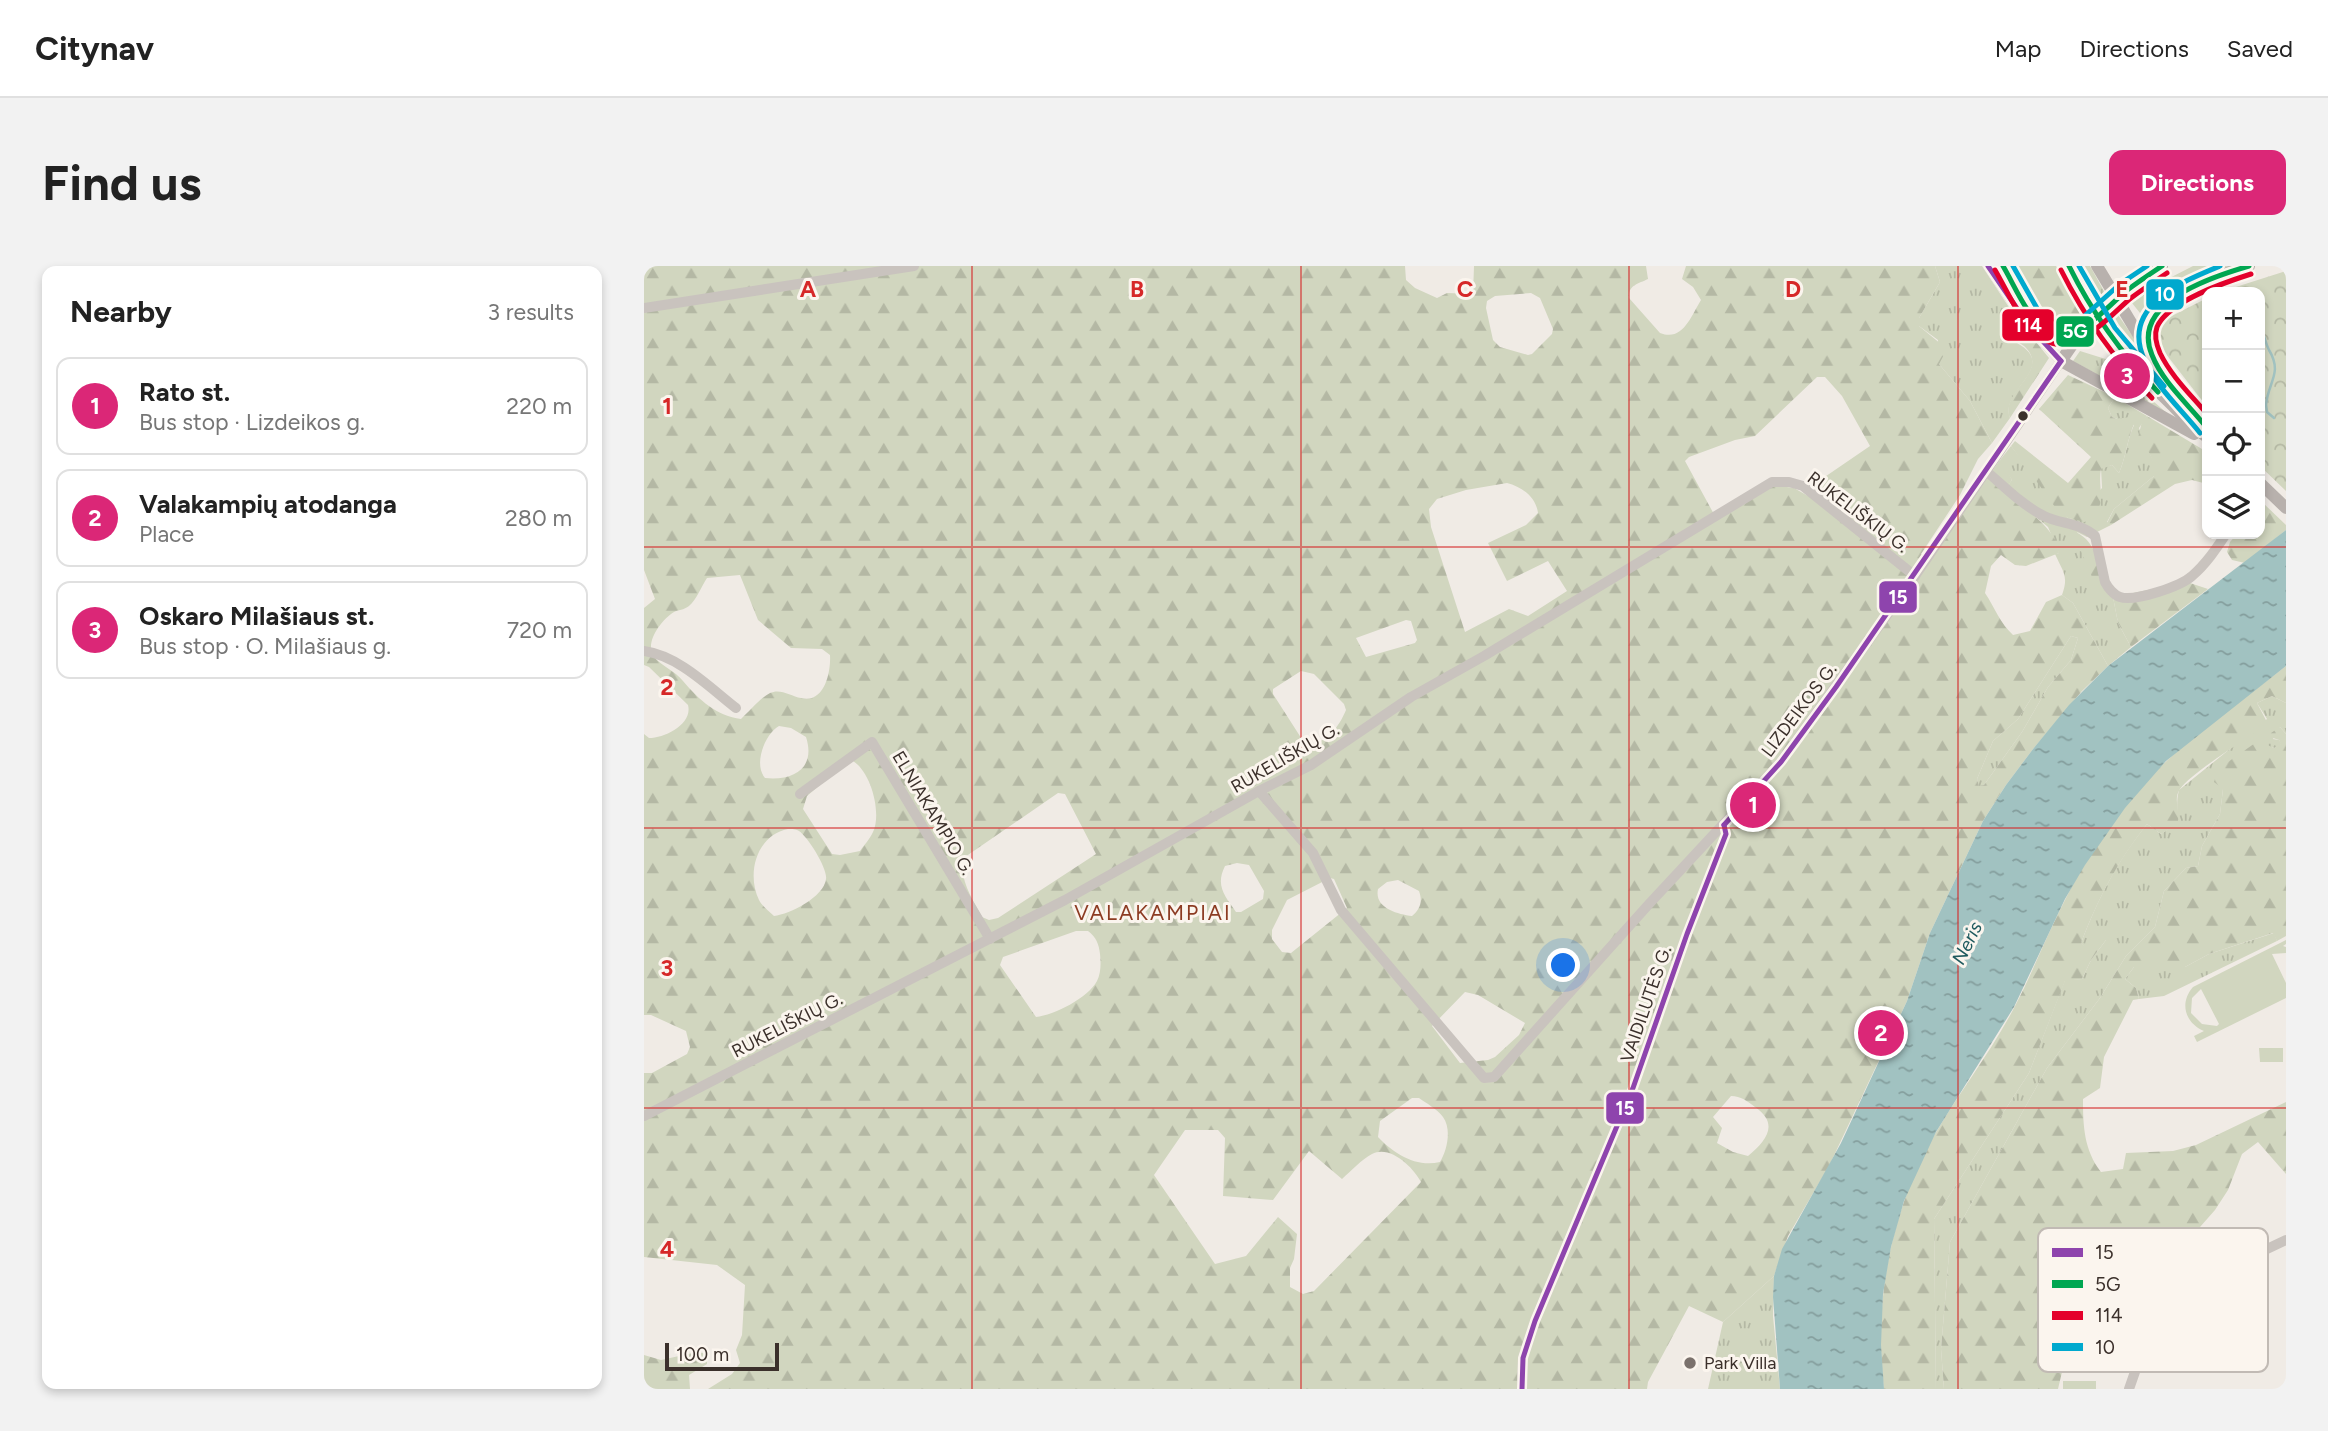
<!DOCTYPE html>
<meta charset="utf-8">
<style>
body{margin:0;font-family:Figtree,sans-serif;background:#f2f2f2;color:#222}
.controls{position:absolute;right:21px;top:21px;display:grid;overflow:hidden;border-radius:14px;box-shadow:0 4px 10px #0003}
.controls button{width:63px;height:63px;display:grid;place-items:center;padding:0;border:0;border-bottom:2px solid #e0e0e0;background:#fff;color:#222;font:35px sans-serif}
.scale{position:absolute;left:21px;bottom:18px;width:114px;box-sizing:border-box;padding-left:7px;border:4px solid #3b302b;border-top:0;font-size:19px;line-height:24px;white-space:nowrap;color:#3b302b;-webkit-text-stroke:5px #fbf5ee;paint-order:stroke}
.you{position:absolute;left:920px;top:700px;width:24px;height:24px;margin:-18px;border:5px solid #fff;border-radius:50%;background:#1a73e8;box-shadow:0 0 0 10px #1a73e833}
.badge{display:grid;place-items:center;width:46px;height:46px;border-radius:50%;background:#db2777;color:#fff;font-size:23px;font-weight:700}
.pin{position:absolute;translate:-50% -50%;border:4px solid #fff;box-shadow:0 2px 7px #0006}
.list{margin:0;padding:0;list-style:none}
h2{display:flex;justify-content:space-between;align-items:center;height:91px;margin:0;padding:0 28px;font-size:30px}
h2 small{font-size:23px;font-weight:400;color:#767676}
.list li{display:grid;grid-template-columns:46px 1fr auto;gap:21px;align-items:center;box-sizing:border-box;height:98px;margin:0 14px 14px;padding:0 14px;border:2px solid #e0e0e0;border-radius:14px}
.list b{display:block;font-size:26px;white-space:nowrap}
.list p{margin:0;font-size:23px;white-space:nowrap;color:#767676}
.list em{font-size:23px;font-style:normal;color:#767676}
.icon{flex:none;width:38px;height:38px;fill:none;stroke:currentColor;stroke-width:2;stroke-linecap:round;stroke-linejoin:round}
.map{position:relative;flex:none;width:1642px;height:1123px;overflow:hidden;border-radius:14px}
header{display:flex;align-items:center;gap:42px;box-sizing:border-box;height:98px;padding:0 35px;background:#fff;border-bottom:2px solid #e0e0e0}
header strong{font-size:33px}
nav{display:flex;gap:38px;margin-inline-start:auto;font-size:24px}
.intro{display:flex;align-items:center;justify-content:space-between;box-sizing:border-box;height:168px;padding:0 42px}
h1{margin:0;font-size:49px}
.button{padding:18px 32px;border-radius:14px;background:#db2777;color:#fff;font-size:24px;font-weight:700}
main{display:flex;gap:42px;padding:0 42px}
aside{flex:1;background:#fff;border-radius:14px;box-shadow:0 4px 10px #0003}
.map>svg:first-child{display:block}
</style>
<header>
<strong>Citynav</strong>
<nav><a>Map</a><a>Directions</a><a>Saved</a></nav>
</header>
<div class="intro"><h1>Find us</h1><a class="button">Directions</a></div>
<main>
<aside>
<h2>Nearby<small>3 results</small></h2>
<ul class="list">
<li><span class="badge">1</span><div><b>Rato st.</b><p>Bus stop · Lizdeikos g.</p></div><em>220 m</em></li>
<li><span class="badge">2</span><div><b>Valakampių atodanga</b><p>Place</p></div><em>280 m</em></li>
<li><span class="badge">3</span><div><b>Oskaro Milašiaus st.</b><p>Bus stop · O. Milašiaus g.</p></div><em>720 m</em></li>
</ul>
</aside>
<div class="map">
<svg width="1642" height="1123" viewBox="0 0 1642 1123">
<defs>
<pattern id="grass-tufts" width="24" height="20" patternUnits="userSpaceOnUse" patternTransform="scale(1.75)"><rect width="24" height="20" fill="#d1d6bf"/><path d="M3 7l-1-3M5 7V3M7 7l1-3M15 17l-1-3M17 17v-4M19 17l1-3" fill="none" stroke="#b4b8a4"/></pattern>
<pattern id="forest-firs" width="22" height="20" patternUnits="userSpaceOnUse" patternTransform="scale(1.75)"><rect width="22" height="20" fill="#d1d6bf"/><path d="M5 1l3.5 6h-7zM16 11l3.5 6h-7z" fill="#b4b8a4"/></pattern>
<pattern id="park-crowns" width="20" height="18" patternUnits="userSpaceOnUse" patternTransform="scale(1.75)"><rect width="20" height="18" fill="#d1d6bf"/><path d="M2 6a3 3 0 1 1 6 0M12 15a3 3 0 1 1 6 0" fill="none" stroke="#b4b8a4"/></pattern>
<pattern id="water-ripples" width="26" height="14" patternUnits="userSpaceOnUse" patternTransform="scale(1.75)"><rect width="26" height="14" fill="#a1c2c1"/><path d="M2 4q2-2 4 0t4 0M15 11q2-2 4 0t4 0" fill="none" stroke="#849e9d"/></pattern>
</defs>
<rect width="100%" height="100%" fill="#f0ebe5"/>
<g fill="url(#grass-tufts)">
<path d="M1291,0H1338L1370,49L1366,55L1373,77C1416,101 1355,124 1366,152L1348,177L1326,135L1295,98L1294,74L1275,60V52L1296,16Z"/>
<polygon points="1431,0 1446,0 1461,27 1450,36"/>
<polygon points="1549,0 1586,0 1516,38 1502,50 1496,47 1488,37 1510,20"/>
<path d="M1378,25C1398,33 1406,53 1430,57L1421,64L1408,63L1392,47Z"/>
<polygon points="1474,49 1525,122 1522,127 1496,99 1465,58"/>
<polygon points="1436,85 1468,95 1479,109 1524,148 1429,95"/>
<path d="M1471,131L1503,150L1495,162L1510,197V210L1470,243L1463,256L1467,259L1443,271L1433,266L1460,322L1469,331L1474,357L1487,381L1464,400L1429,337L1418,329C1425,310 1419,306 1411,288L1415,287L1404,261L1360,224L1368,214L1356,194L1367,180L1424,252L1430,253L1458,222L1457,202L1468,199L1475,207C1482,191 1483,174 1490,159L1468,151L1464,142Z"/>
<polygon points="1427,370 1434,372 1427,394 1404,421 1378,466 1340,519 1335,521 1333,513 1349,475 1374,453"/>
<path d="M1628,430L1642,437V468L1636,461L1629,473L1635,474L1638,478L1631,482L1622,480L1579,523L1576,548L1558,580L1554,600L1542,602L1520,625L1511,661L1482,690L1456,732L1403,802L1306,976L1297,1083L1300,1123H1292L1290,953L1385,807L1421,714L1438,713L1447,694L1462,674L1442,682L1437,677C1455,631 1472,597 1503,558L1517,568C1542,553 1529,547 1535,524L1623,453L1613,437Z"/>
<polygon points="1630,667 1633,675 1520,730 1495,733 1492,722 1481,713 1490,701 1541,701 1565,688"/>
<polygon points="1130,1010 1129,1050 1136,1123 1064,1123 1079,1056"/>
</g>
<g fill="url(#forest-firs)" fill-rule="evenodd">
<path d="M0,0H761L762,14L771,22L793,32L803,27L829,28L830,0H1002L1004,13C994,18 984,19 985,32L1016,67C1039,76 1047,50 1057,34L1049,21L1038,13L1042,0H1291L1296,16L1275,52V60L1303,83L1295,98L1326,135L1348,177L1334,193L1316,229L1277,288L1286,293L1356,194L1359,195L1368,214L1360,225C1376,239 1415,264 1415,287L1382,300L1371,299L1357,289L1347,300L1341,327C1351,342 1356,357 1369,369L1386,365L1402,336L1418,329L1429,337L1464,400L1438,425L1389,483L1362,519L1339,555L1286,667L1263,735L1185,900L1144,970L1130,1010L1079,1056L1045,1040L1004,1116L1003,1123H64L88,1108L96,1097L92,1084L98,1069L101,1019L73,999L0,991V807H8L43,788L46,781L42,765L7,749H0V468L5,472C21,472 49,458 44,439L5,401L0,399V342L11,333L0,304ZM887,27L896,32L909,63L908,68L888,88L884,89L856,81L849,74L842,42L843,35L851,30ZM1173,111H1181L1198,130L1226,180L1169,219L1164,230L1150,222L1129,219L1072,252L1041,195L1045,191L1091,174L1111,170ZM863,217C878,221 892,231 894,247L882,259L844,277L863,315L904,295L923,325L884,350L865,343L821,366L787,261L785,243L793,233L822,224ZM96,309L114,354L147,382L178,383L186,389C187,405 181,438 157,432C147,430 136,422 126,427C116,432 106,445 97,453C73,450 55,434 39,415C31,405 18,400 10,391C0,377 17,354 30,346C34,344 40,344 45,340C53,333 57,321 63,312ZM762,354L767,355L773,374L771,377L722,391L712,372ZM1427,370L1434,372L1427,394L1404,421L1378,466L1340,519L1335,520L1333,513L1349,475L1374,453ZM657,405L670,408L700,438L702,444C695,461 681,480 661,478L629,428V423ZM135,460L147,462L162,471C172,502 150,515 121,512C109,498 121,468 135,460ZM209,495C227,506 238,547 229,566C226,573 220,579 216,585L196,589L188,588L159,543L163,530L203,496ZM414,527L421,528L452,588L354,652L345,654L338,651C329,633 313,612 321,591ZM144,563C149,563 151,563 155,565C164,571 184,603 182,613C180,631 146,648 130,650C125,645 118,640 115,634C102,607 113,569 144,563ZM593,597L605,599L620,625L619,633L597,646H592C581,630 571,620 581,600ZM686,612L690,613L703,642L647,687L638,686L628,673V664L643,634ZM754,614L775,625C779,636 776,643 768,650C753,648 730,642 734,623L743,616ZM432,665H444C452,671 455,678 456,688C457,697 457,707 453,715C444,732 410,749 392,751L356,699L359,691ZM821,726L834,729L881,757L875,769L851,791L844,794L816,797L788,760ZM1087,830C1097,830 1103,835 1111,841C1136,858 1122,875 1104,890L1089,886L1073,877L1078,862L1069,851ZM768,832H775C782,837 793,843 799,851C808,863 803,885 796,896C772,902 749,887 734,871L736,855ZM541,864H574L581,872L579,930L629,934L665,885L698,913C707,905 718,893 728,888C746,878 770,902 777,916L670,1025L659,1028L646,1021V1002L650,993L653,968L634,951L602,990L571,998L510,909Z"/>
<polygon points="1364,0 1412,0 1438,48 1430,57 1420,56 1397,40 1389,29 1378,25"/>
<path d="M1370,49L1405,92L1366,152C1355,125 1408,106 1380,80C1376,77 1370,74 1366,70V55Z"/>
<path d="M1424,109L1471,131L1464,142L1468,151L1473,153L1486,151L1490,158C1483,174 1482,191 1475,207L1468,199L1457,203C1453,225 1466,241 1441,256L1424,252L1411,241L1367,180L1371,175L1424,217L1447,191L1395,143Z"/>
<path d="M1503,150L1563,186V218L1548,214L1531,218L1467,259L1463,257L1470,243L1510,210C1510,193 1506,185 1494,172L1498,155Z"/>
<polygon points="1618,236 1642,259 1642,264 1601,297 1588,294 1583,286 1586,276 1593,268 1616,268 1616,238"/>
<path d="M1432,266C1454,277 1454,300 1460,322L1450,316L1432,273Z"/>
<polygon points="1543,316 1564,323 1487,381 1474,357 1469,331"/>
<path d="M1642,400V437L1628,430L1613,437L1624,458C1604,472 1548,506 1536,523C1529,533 1536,544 1534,555L1530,560L1517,568L1503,558C1472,598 1455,631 1437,677L1442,681L1455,667L1461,670L1462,674L1447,694L1438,713L1421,715L1385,807L1290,953L1292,1123H1240C1229,1035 1247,944 1291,868C1316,825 1347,786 1370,742C1389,706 1403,668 1422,632C1440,596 1470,552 1496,522C1538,475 1592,439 1642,400Z"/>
<path d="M1636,461L1642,468V670L1633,675L1629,667L1565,688L1541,701H1490L1481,713L1492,722L1495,733L1489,734L1460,791L1456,822L1439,833C1439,860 1440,884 1457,906L1479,903L1482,887L1529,885L1552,879L1642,836V908L1614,876L1598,888L1584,924L1571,944L1512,1011L1476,1023L1471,1029L1470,1039L1480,1054V1065L1468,1088C1459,1091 1454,1088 1445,1088C1418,1088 1420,1101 1414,1123H1300L1297,1083L1306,976L1403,802L1456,732L1482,690L1511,661L1520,625L1542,602L1554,600L1558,580L1576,548L1579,523L1570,516L1574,503L1614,475L1630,482L1637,478L1635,474L1626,471L1627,467Z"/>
<polygon points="53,1086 59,1087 63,1092 63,1098 45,1109 46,1123 0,1123 0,1089 17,1094"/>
</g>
<g fill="url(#park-crowns)">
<polygon points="1642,5 1642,225 1616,200 1616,26 1576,26"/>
<polygon points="1563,32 1563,141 1515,79 1514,62 1518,55"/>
</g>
<g fill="#d1d6bf" fill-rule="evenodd">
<path d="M1642,674V678L1639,680L1642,681V687L1628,688L1642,717V732L1553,776L1550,770L1560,765C1541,757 1535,737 1549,721ZM1557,723L1575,758L1573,760L1558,758L1547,747L1548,732Z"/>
<polygon points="1615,782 1639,782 1639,796 1616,796"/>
<rect x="1419" y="1115" width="33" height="8"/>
</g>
<polygon fill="url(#water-ripples)" points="1642,264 1642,400 1522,495 1481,542 1441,599 1421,633 1370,741 1292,866 1260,935 1247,981 1239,1028 1237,1079 1240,1123 1136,1123 1129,1031 1130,1010 1138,983 1197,877 1263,735 1286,667 1339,555 1362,519 1389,483 1425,439 1464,400"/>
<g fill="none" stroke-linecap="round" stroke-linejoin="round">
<path stroke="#a1c2c1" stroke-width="2.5" d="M1616,62C1621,69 1621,77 1625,84C1639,107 1624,116 1622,139L1623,146L1630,152"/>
<g stroke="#c9c3be" stroke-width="10">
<polyline points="0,42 270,0"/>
<path d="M1342,205C1360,220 1378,239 1400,250C1416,258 1437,257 1451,270L1461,316C1464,322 1470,329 1476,331C1491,336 1537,320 1548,310C1562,298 1572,283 1582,268"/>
<path d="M0,385C35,390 65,421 92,442"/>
<polyline points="615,525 669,587 697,644 840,812 850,811 1005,638 1137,496 1271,310 1417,95 1385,60 1344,0"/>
<polyline points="156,528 228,476 346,673"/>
<polyline points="0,850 421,634 615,525 667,499 767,431 840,390 1128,216 1145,216 1159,220 1271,310"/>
<polyline points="878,1123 879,1092 891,1055 989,822 1043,668 1082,568 1080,559"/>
<polyline points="1485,1123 1513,1043 1517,1036 1532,1026 1642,974"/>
</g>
<g stroke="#b8b1ad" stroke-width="12">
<path d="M1359,0C1368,18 1391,66 1413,69C1421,71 1431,66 1439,63"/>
<path d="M1425,0C1450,54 1488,101 1531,142C1541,152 1551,163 1563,171"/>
<polyline points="1453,0 1509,93 1563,162"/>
<polyline points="1482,25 1518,0"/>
<polyline points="1439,63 1417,95 1550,168"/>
<path d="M1507,86C1505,77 1502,67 1505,58C1514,32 1580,7 1605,0"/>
<polyline points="1616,217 1642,242"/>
</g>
<polyline stroke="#b8b1ad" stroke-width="12" points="1439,63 1482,25"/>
<defs>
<g id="bus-1">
<polyline points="1344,0 1385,60 1417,95"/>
<polyline points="1080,559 1137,496 1192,421 1417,95"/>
<polyline points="878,1123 879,1092 891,1055 989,822 1043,668 1082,568 1080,559"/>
</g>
<g id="bus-2">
<path d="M1359,0C1372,22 1383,52 1405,66C1429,82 1466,38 1482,25C1494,16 1506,8 1518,0"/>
<path d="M1425,0C1448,47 1478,88 1514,126"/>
<path d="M1563,162C1545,139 1519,117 1508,89C1486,37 1567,11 1605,0"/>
</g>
<g id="bus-3">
<path d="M1351,4C1365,28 1377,59 1401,74C1431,93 1467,48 1487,32C1499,23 1511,15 1523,7"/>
<path d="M1417,4C1441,52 1471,94 1508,132"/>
<path d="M1563,148C1547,129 1527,110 1516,87C1513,80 1510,69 1513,61C1524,35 1582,16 1607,8"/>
</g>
<g id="bus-4">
<polyline points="1369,0 1394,44 1414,61 1435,55 1476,18 1503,0"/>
<polyline points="1435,0 1471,62 1520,120"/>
<path d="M1556,167C1538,144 1513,122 1501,95C1475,41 1537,16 1576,0"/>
</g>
</defs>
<use href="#bus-1" stroke="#fbf5ee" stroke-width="10"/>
<use href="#bus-2" stroke="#fbf5ee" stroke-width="10"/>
<use href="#bus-3" stroke="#fbf5ee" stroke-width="10"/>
<use href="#bus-4" stroke="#fbf5ee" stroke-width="10"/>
<use href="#bus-1" stroke="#8e44ad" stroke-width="5"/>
<use href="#bus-2" stroke="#00a651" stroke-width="5"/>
<use href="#bus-3" stroke="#e4002b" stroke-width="5"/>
<use href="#bus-4" stroke="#00a9ce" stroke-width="5"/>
</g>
<path fill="none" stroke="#d62828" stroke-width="2" stroke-opacity="0.55" d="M328,0V1123M657,0V1123M985,0V1123M1314,0V1123M0,281H1642M0,562H1642M0,842H1642"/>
<circle fill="#3b302b" stroke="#fbf5ee" stroke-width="2.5" cx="1379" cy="150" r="6"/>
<circle fill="#7a716c" stroke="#fbf5ee" stroke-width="2.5" cx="1046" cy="1097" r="7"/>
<g text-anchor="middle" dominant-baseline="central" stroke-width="6" stroke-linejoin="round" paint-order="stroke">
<g font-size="18" fill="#3b302b" stroke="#fbf5ee">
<text transform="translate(1214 246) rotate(37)">RUKELIŠKIŲ G.</text>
<text transform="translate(1155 444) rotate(-53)">LIZDEIKOS G.</text>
<text transform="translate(641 492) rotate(-30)">RUKELIŠKIŲ G.</text>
<text transform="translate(289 547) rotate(59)">ELNIAKAMPIO G.</text>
<text transform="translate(1002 738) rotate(-71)">VAIDILUTĖS G.</text>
<text transform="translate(143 759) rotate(-27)">RUKELIŠKIŲ G.</text>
</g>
<g font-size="18" fill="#3b302b" stroke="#fbf5ee" text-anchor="start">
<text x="1060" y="1097">Park Villa</text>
</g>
<g font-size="19" font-style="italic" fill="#1f5a5e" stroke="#fbf5ee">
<text transform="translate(1323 677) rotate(-64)">Neris</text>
</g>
<g font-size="21" letter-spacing="2" fill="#8c3b22" stroke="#fbf5ee">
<text x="509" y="646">VALAKAMPIAI</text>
</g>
</g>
<rect x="1394" y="962" width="230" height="144" rx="10" fill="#fbf5ee" stroke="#c1bab4" stroke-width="2"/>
<rect x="1408" y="982" width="31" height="9" fill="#8e44ad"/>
<rect x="1408" y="1014" width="31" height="8" fill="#00a651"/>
<rect x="1408" y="1045" width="31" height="9" fill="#e4002b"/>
<rect x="1408" y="1077" width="31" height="8" fill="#00a9ce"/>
<g font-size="19" fill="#3b302b">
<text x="1451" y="993">15</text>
<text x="1451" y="1025">5G</text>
<text x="1451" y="1056">114</text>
<text x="1451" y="1088">10</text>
</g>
<g font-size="23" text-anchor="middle" font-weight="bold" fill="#d62828" stroke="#fbf5ee" stroke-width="6" stroke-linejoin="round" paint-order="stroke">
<text x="164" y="31">A</text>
<text x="493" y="31">B</text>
<text x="821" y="31">C</text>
<text x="1149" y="31">D</text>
<text x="1478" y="31">E</text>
<text x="23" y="148">1</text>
<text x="23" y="429">2</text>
<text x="23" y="710">3</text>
<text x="23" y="991">4</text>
</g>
<g stroke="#fbf5ee" stroke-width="2.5">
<rect x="1501" y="12" width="40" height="33" rx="7" fill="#00a9ce"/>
<rect x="1357" y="42" width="54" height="34" rx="7" fill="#e4002b"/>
<rect x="1411" y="49" width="40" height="33" rx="7" fill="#00a651"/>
<rect x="1234" y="314" width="40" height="34" rx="7" fill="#8e44ad"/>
<rect x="961" y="825" width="40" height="34" rx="7" fill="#8e44ad"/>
</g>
<g font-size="19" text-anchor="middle" font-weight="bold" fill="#fff">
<text x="1521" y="35">10</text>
<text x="1384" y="66">114</text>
<text x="1431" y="72">5G</text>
<text x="1254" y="338">15</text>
<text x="981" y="849">15</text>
</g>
</svg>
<div class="controls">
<button>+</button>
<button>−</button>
<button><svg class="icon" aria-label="locate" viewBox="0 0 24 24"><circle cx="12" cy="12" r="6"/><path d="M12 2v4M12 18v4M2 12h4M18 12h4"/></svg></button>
<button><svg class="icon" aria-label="layers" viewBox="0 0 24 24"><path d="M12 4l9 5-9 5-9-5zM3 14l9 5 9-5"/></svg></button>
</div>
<div class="scale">100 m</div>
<div class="you"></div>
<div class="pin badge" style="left:1109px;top:539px">1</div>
<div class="pin badge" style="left:1237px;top:767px">2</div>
<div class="pin badge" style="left:1483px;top:110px">3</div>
</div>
</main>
